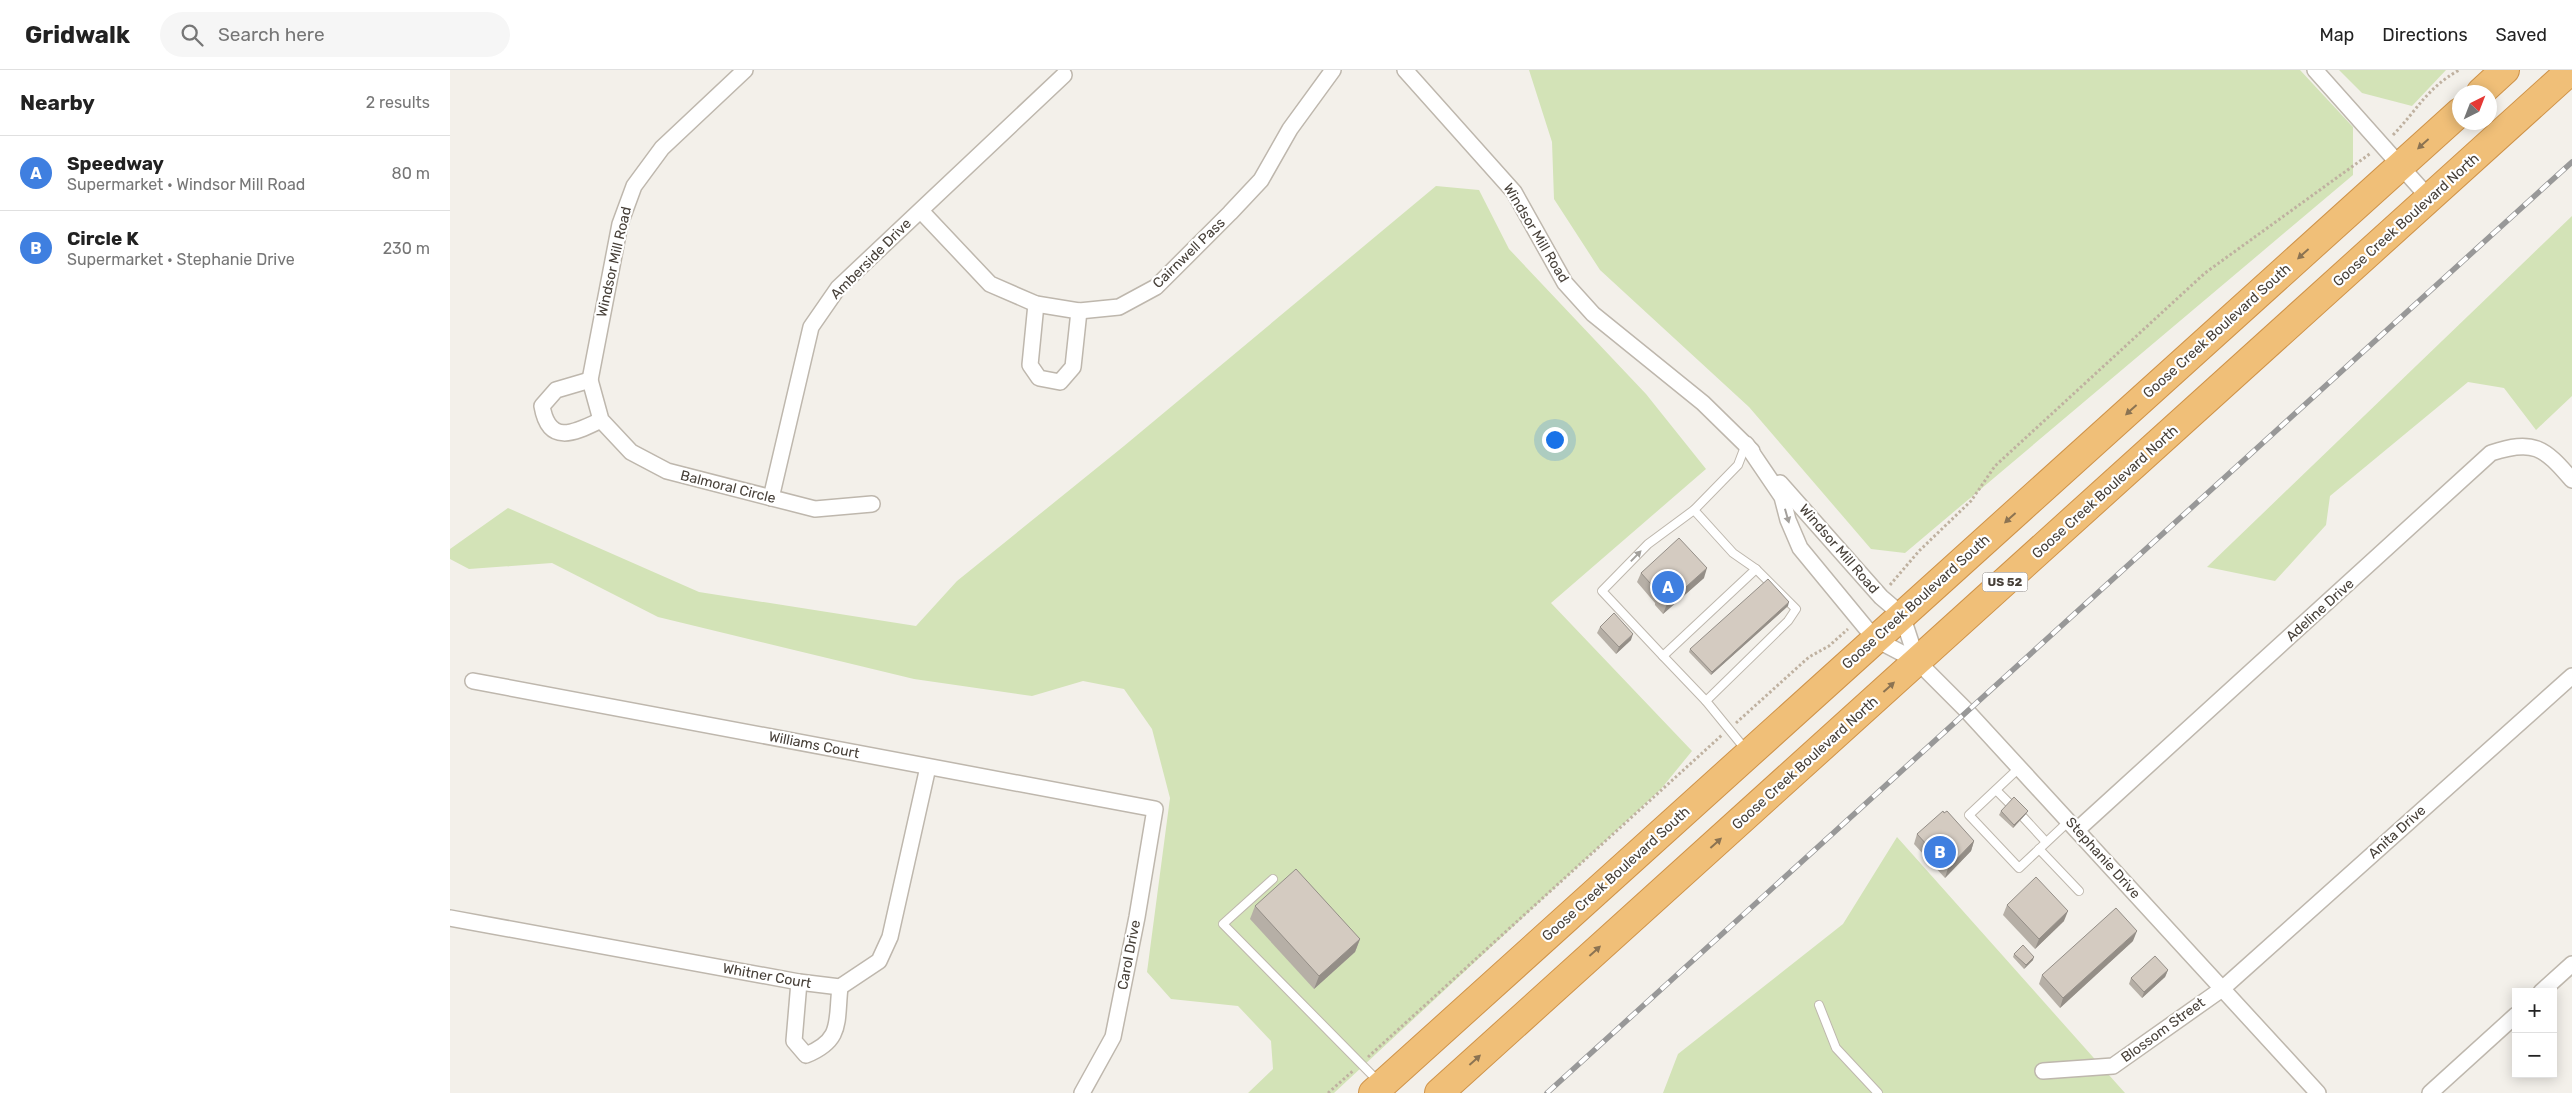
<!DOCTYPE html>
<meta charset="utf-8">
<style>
body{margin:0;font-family:Rubik,sans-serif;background:#f6f6f6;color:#222}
.controls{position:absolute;right:15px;bottom:15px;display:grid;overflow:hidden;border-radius:0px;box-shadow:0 2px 12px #0003}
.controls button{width:45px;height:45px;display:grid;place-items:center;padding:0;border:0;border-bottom:1px solid #e0e0e0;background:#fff;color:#222;font:25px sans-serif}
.compass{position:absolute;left:2002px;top:15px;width:45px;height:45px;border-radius:50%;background:#fff;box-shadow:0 2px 12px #0003;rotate:42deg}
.you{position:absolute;left:1104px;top:369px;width:18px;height:18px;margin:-12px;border:4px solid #fff;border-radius:50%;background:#1a73e8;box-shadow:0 0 0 8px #1a73e833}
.badge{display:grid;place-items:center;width:32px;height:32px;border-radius:50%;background:#2563eb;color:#fff;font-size:16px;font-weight:700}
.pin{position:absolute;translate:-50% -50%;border:2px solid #fff;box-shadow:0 1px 5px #0006}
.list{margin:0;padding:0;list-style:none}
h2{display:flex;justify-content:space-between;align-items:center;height:65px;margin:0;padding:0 20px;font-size:21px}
h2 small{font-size:16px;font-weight:400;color:#767676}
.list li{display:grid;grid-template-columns:32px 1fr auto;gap:15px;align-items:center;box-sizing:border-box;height:75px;padding:0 20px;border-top:1px solid #e0e0e0}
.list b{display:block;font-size:19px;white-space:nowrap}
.list p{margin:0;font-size:16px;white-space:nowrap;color:#767676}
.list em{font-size:16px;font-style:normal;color:#767676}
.icon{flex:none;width:28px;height:28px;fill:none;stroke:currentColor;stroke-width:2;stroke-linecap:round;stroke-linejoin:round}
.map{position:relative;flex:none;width:2122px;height:1023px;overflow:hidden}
header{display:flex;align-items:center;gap:30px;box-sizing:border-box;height:70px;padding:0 25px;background:#fff;border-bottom:1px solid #e0e0e0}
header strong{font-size:24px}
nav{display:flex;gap:28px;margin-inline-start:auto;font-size:18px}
.search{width:350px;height:45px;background:#f6f6f6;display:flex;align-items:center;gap:12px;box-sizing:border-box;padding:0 18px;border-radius:28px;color:#767676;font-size:19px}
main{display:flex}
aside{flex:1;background:#fff}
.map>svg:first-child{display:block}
</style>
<header>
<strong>Gridwalk</strong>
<div class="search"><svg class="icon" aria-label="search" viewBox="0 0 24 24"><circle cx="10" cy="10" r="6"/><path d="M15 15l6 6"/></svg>Search here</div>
<nav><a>Map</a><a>Directions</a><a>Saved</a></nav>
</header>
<main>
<aside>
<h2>Nearby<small>2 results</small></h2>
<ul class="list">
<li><span class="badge" style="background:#3f7fe0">A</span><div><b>Speedway</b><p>Supermarket · Windsor Mill Road</p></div><em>80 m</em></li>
<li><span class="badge" style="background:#3f7fe0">B</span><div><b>Circle K</b><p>Supermarket · Stephanie Drive</p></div><em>230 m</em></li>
</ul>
</aside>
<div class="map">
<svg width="2122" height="1023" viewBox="0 0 2122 1023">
<rect width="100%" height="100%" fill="#f3f0ea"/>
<g fill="#d3e3b7">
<polygon points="1079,0 1850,0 1903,57 1903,105 1455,483 1421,479 1299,337 1150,200 1104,129 1102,72"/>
<polygon points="1889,0 1996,0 1962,36 1912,23"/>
<polygon points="986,116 1029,120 1059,179 1196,324 1256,399 1101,533 1242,681 1211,719 884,1023 798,1023 823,999 821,971 788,936 721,929 697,902 720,728 702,659 674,619 633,611 582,626 464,609 208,547 102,493 19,499 0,489 0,479 58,438 249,522 466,556 507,511 674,376"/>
<polygon points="2122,146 2122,326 2086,360 2054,318 2018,312 1880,426 1876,455 1825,511 1757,497"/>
<polygon points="1447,767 1675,1023 1213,1023 1228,984 1393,854"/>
</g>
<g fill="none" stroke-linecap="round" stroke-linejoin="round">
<defs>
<g id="lane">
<polyline points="1296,374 1288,395 1244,440 1283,483 1306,499 1346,539 1338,551 1256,631 1296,680"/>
<polyline points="1213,586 1152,521 1198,474 1244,440"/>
<polyline points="1256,631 1213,586 1306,499"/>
<polyline points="1569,698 1519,745 1569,798 1619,751"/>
<polyline points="1546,720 1560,734"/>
<polyline points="1573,747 1596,772"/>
<polyline points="1589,779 1629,821"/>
<polyline points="823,809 773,854 929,1012"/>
<polyline points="1369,935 1386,978 1428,1023"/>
</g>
<g id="street">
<polyline points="955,0 1064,122 1115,213 1143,244 1253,333 1302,381"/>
<polyline points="1865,0 1980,129"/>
<polyline points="471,141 540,214 586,234 629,241 669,237 706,217 780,143 811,110 840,59 883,0"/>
<polyline points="586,234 580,295 589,308 610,312 623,297 629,241"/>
<polyline points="140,310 170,154 184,116 212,78 295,0"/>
<path d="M151,350C126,362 99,377 92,336L106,320L140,310L151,350L181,382L217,401L365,439L422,434"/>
<polyline points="1296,374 1332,427 1338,450 1350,478 1425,569 1467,591 1517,641 1868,1023"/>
<polyline points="1330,413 1431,527 1452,545 1467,591"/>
<polyline points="321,428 361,257 388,218 614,5"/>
<polyline points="23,611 705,739 687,847 663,967 632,1023"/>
<path d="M1627,760L2041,383C2083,369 2094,377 2122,410"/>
<polyline points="0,848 349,912 390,917 429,891 440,867 478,697"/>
<path d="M349,912L344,971L356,985C393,970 386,952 390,917"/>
<polyline points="2091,922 2122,894"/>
<polyline points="1593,1001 1663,996 1772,919 2122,606"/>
<polyline points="1980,1023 2066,945"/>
</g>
<g id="highway">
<polyline points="2031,22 2055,0"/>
<polyline points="923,1023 2010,42"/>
<polyline points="989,1023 2121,0"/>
</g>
</defs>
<use href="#lane" stroke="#beb7ad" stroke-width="10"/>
<use href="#street" stroke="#beb7ad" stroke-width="18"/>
<use href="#highway" stroke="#cf9349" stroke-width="30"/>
<g stroke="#bfb1a0" stroke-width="3" stroke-dasharray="2.5 2.5" stroke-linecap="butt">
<path d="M1943,65C1968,39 1976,19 2009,0"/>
<polyline points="1440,515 1469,481 1521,431 1545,396 1755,203 1921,83"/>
<polyline points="1286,653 1359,587 1379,576 1398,559"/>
<polyline points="918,987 1272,665"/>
<polyline points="878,1023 904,1000"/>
</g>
<use href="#lane" stroke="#fff" stroke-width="8"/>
<use href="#street" stroke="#fff" stroke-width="15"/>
<use href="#highway" stroke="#f0bf78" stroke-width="28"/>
<defs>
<polyline id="rail" points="1097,1023 2122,92"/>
</defs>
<use href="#rail" stroke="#989898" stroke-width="5.5"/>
<use href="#rail" stroke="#fff" stroke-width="4" stroke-dasharray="11" stroke-linecap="butt"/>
</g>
<g fill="#b6afa6">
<polygon points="1191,503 1254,508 1213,544 1205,535 1205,533 1187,512"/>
<polygon points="1338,536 1261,605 1239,582 1240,579"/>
<polygon points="1150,557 1181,570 1166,584 1147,563"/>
<polygon points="1551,741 1578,741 1576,744 1563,758 1549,745"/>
<polygon points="1467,764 1524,771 1521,781 1495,808 1464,774"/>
<polygon points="1557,835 1614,851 1585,879 1553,845"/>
<polygon points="805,836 910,869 905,882 864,919 800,849"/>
<polygon points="1683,871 1610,938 1589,914 1592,905"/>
<polygon points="1564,884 1583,890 1574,899 1563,887"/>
<polygon points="1718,900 1715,907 1692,928 1679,914 1681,908"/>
</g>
<g fill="#948e87">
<polygon points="1257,498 1254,508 1213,544 1217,534"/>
<polygon points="1339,532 1338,536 1261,605 1262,602"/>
<polygon points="1183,564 1181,570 1166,584 1169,577"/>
<polygon points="1578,741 1576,744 1563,758 1564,755"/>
<polygon points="1524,771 1521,781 1495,808 1498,798"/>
<polygon points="1618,841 1614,851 1585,879 1589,869"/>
<polygon points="1687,861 1683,871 1610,938 1613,928"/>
<polygon points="910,869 905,882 864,919 869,906"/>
<polygon points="1584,887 1583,890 1574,899 1576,895"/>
<polygon points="1718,900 1715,907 1692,928 1694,922"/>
</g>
<g fill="#d4cbc1" stroke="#948e87">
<polygon points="1229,468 1257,498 1217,534 1208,525 1210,524 1191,503"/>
<polygon points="1318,509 1339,532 1262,602 1240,579"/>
<polygon points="1164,543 1183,564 1169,577 1150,557"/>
<polygon points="1564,727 1578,741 1564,755 1551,741"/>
<polygon points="1493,741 1494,743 1497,741 1524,771 1498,798 1467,764"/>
<polygon points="846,799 910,869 869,906 805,836"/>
<polygon points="1586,807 1618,841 1589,869 1557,835"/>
<polygon points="1666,838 1687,861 1613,928 1592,905"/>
<polygon points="1573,875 1584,887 1576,895 1564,884"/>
<polygon points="1705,886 1718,900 1694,922 1681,908"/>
</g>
<defs><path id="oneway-solid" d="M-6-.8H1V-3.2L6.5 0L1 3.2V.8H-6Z" transform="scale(1.25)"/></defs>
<g fill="#8b7352">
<use href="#oneway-solid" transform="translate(1973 74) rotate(138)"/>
<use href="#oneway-solid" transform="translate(1853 184) rotate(138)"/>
<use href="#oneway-solid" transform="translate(1681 340) rotate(138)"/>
<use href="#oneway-solid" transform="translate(1560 448) rotate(138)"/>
<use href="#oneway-solid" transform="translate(1439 617) rotate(-42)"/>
<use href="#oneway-solid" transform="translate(1266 773) rotate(-42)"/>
<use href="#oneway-solid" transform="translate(1145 881) rotate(-42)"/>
<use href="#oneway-solid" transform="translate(1025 990) rotate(-42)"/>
</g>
<g fill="#a3a09c">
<use href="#oneway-solid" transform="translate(1337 446) rotate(74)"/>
<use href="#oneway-solid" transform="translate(1186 486) rotate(-46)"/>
</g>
<g text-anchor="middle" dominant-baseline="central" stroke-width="4.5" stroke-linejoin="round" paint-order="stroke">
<rect fill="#fff" stroke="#7e7974" stroke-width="1" x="1532.5" y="502.5" width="45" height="19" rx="4"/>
<g font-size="12" font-weight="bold" fill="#474039">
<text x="1555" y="512">US 52</text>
</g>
<g font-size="14" fill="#474039" stroke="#fff">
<text transform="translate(1956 150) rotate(-42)">Goose Creek Boulevard North</text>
<text transform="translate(1086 163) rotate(59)">Windsor Mill Road</text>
<text transform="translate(739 183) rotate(-44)">Cairnwell Pass</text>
<text transform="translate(421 189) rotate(-45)">Amberside Drive</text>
<text transform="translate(164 192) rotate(-77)">Windsor Mill Road</text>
<text transform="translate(1767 261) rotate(-42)">Goose Creek Boulevard South</text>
<text transform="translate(278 417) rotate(14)">Balmoral Circle</text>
<text transform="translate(1655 422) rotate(-42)">Goose Creek Boulevard North</text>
<text transform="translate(1389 479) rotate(49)">Windsor Mill Road</text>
<text transform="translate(1466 532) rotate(-42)">Goose Creek Boulevard South</text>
<text transform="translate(1870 540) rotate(-42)">Adeline Drive</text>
<text transform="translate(364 675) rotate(11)">Williams Court</text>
<text transform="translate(1355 693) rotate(-42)">Goose Creek Boulevard North</text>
<text transform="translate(1947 762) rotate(-42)">Anita Drive</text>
<text transform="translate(1653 788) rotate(48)">Stephanie Drive</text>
<text transform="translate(1166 804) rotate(-42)">Goose Creek Boulevard South</text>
<text transform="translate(679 885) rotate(-79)">Carol Drive</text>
<text transform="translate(317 906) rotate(10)">Whitner Court</text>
<text transform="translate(1713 960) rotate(-36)">Blossom Street</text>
</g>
</g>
</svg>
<div class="controls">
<button>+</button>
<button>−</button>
</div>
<svg class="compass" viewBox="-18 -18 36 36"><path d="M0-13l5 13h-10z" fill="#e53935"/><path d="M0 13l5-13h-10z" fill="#767676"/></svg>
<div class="you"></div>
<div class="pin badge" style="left:1218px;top:517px;background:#3f7fe0">A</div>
<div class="pin badge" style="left:1490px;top:782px;background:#3f7fe0">B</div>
</div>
</main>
